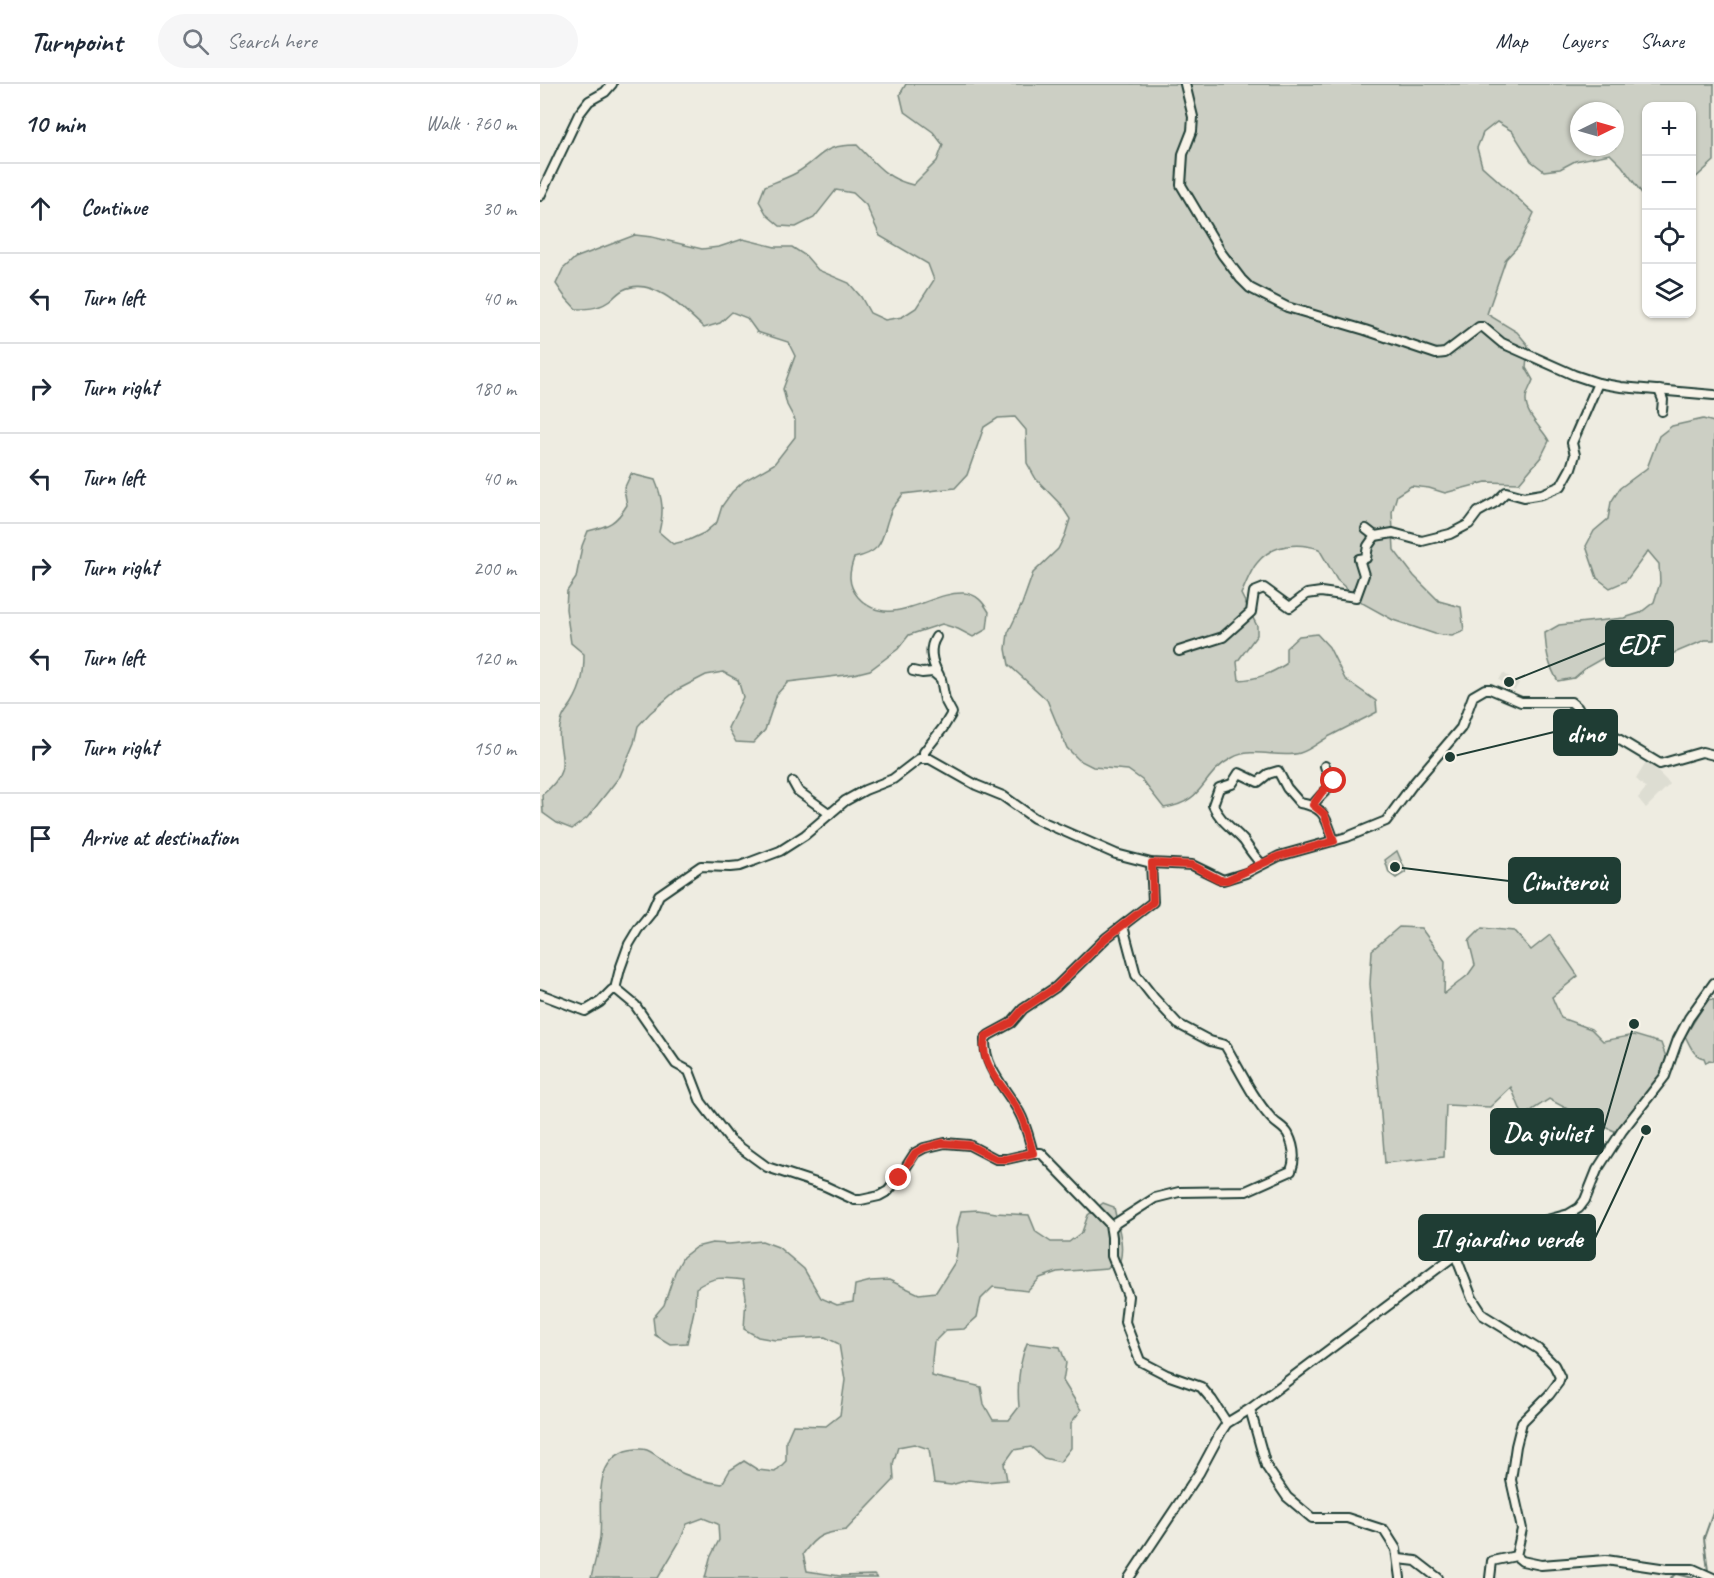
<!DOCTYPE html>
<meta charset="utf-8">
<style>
body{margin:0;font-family:Caveat,sans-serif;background:#f6f6f7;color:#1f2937}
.controls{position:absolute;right:18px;top:18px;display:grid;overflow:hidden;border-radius:12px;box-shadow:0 2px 4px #0004}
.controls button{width:54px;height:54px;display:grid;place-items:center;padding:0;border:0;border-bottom:2px solid #e0e1e3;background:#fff;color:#1f2937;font:30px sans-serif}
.compass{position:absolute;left:1030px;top:18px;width:54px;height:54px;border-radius:50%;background:#fff;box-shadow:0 2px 4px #0004;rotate:85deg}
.stop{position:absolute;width:18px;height:18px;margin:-14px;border:4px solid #d93025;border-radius:50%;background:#fff}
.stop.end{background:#d93025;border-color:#fff;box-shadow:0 2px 6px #0008}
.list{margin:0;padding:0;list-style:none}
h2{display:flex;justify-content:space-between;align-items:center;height:78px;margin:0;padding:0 24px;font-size:26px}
h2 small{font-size:20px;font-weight:400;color:#747a83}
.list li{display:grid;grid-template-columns:39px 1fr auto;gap:18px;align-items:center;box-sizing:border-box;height:90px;padding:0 24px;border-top:2px solid #e0e1e3}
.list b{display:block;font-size:22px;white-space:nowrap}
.list em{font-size:20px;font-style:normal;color:#747a83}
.icon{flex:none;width:33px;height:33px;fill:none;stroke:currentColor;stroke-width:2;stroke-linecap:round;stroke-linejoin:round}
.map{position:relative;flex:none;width:1174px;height:1494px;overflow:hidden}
header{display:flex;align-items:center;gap:36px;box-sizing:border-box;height:84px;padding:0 30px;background:#fff;border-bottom:2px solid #e0e1e3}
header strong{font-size:28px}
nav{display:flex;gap:33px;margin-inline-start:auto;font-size:21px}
.search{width:420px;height:54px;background:#f6f6f7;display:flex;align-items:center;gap:15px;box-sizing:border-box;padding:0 21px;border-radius:33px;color:#747a83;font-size:22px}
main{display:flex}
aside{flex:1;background:#fff}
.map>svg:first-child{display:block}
</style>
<header>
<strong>Turnpoint</strong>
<div class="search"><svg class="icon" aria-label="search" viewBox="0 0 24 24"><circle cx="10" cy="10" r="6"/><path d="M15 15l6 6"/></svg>Search here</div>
<nav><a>Map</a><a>Layers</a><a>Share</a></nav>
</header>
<main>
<aside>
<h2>10 min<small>Walk · 760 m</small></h2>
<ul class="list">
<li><svg class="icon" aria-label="ahead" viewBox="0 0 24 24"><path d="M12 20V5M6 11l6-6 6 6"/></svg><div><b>Continue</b></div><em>30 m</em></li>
<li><svg class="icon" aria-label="left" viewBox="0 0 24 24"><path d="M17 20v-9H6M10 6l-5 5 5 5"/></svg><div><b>Turn left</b></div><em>40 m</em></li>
<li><svg class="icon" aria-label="right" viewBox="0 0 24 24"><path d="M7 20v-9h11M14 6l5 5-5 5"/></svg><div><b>Turn right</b></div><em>180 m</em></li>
<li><svg class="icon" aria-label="left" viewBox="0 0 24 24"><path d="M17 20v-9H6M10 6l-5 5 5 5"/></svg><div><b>Turn left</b></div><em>40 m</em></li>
<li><svg class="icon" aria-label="right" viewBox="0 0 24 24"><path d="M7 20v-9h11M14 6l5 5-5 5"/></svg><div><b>Turn right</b></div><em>200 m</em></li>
<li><svg class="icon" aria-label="left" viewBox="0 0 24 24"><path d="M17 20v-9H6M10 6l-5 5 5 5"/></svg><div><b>Turn left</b></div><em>120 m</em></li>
<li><svg class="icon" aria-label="right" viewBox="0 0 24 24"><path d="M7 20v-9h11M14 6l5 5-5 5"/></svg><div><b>Turn right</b></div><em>150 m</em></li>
<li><svg class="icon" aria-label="arrive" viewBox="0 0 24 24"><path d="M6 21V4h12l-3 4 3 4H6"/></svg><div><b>Arrive at destination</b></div></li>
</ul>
</aside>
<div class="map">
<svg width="1174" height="1494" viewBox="0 0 1174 1494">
<rect width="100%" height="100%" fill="#eeece1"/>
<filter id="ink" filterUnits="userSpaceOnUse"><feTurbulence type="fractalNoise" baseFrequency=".0167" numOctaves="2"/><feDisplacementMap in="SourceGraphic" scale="12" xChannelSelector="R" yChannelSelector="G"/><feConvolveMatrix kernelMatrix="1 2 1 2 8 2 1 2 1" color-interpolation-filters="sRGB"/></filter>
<g filter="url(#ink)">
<g fill="#ddddd2">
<polygon points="963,589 979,599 975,606 959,596"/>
<polygon points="1107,677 1130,700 1106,724 1098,714 1106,704 1096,695"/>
</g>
<g fill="#cccfc4" stroke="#76867c" stroke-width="1.5" fill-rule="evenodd">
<path d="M366,0H1174V77L1152,97V22H1106V115L1082,82L1070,70L1035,77L1020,85L1004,87L991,77L972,47L957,38L943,49L937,64L942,82L994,129L979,161L966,175L947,230L977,248L988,261L986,284L993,296C991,302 986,309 986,315C985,331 1002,344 1009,357L1001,373L979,399L946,398L905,409L889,404L871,402L857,411L852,428L854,466L874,492L899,517L921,523L924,547L912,552L895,550L853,536L824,520L797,496L779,465C758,458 732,460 717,479C710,487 706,500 701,510L717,542V551L697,578L699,596C718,595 730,590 746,580V564L759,552L777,550L789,563L805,595L836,617L837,628C822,636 807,643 792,651C781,656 771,666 760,669C738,675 713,662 692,674C660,691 666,718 624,724L602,696L588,686L553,683L539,676L527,664L507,616L469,581L466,565L468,549L482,520L493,489L518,465L525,451L530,435L521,421L496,395L487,379L486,346L475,333L458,334L444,343L427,391L415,404L363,410C360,415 355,420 352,425C340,451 348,467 314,474C309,488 307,500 318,513C349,548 390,507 424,509C437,510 443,518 449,528L447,545L433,553L418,545L402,540L369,551L358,565L330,586L314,590L248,598L237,610L225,646L213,659L196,658L188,644L203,613L198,596L183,588L166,591L137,606L110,629L98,642L94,659L80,692L47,734L32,745L17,739L3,729L2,711C40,681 11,666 22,635C24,629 29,624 32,619C42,602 44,590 44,570L31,559L26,525L27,507L36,494L42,462L48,447C69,442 76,439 87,421L84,405L91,390L115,396C123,415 124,428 119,448L133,460L149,456L164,449L177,438L182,422L192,408L204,397L234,380L255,353V336L247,321L243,305L255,272L248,258L217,248L207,234L192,228L180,239L164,244C145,226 112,191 83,206C79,208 75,212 72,215C62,224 49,225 36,225L25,213L16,200L23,185L35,174L95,151L112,153L162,165L179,163L203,155L235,163H252L266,172L278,186L309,199L321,213L330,229L345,236L362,233L376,224L394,196L388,180L340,152L326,121L313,109L296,106L274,134L256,143L240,142L227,131L219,117L225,102C235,98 247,94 256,89C284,73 279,61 317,61C336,80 346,95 373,101L397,77L403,61L393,48L364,27L360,10ZM1039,27H1075V63H1039Z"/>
<path d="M1163,335L1174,338V556H1165L1132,570L1099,567L1080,569L1063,574L1047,583L1034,594L1018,597C1008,581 1006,567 1005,549L1019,541L1084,534L1100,529L1114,518L1120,499L1119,480L1108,467L1086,497L1070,504L1057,494L1046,462L1054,447L1068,435L1071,418L1080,404L1107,384L1119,352L1132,342Z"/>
<polygon points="857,767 866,788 856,794 849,789 845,776"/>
<polygon points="859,843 881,844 905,877 904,910 928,891 935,881 929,857 942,844 974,847 991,866 1010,851 1038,892 1012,913 1021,934 1051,945 1063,957 1094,951 1121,959 1126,973 1125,987 1077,1048 1046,1035 1009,1015 983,1032 971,1003 950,1023 906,1021 904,1073 845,1079 830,900 832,866"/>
<path d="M1168,915L1174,916V977L1169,976L1166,979L1164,974C1153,972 1150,961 1145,952Z"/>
<path d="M563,1119L574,1123C577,1140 585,1160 580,1177L567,1184L517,1188L500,1194L488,1207L453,1203L441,1215L437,1233L424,1245L406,1246L394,1258L392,1276V1292C408,1297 425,1298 441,1303L444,1320L453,1336H469L479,1323C477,1302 479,1279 487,1259L520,1263L526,1279L523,1297L541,1326L531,1339V1364L520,1378L504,1374L491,1363L474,1366L464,1380L467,1396L446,1398L428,1396L411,1401L394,1399L389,1365L374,1360L358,1363L353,1380L354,1396L306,1446C283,1449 276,1451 263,1470L267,1487L300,1492L334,1491L337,1494H165L170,1474L179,1456L178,1440L163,1434L147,1440L140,1457L118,1494H51C54,1481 58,1467 60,1453C63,1424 51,1381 85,1367C91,1365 102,1364 107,1366C117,1370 125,1379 134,1385C148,1393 166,1398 182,1400L190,1386L204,1377L218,1386L235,1388L246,1377V1357L253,1341L286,1342L300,1331L305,1296L299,1260L285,1253L235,1256L218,1253L204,1245L206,1213L203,1196C182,1193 174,1192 156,1204L155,1222L147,1259L130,1260L115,1251L113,1234L124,1221L135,1188L143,1173L156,1163L172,1159L189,1160L222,1157L238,1163L264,1185L281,1214L297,1221L313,1218L315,1201L331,1197L349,1196L379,1210L396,1208L415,1178L418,1161L417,1144L421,1127L438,1126L456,1129L489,1131L496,1148L511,1158H529L542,1148L548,1131Z"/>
</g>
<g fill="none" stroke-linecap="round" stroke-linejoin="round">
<g stroke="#6c7e74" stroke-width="2">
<polyline points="1167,1490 1168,1487 1164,1454 1174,1426"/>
<polyline points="1131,1494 1137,1490 1153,1494"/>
</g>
<defs>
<g id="minor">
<polyline points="645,0 653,33 652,47 643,70 641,101 682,170 701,195 710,204 747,223 825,246 896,270 905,269 939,243 943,243 962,259 1034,291 1058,299 1081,303 1174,311"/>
<polyline points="0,112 39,30 49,17 65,8 72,0"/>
<polyline points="1119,306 1123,316 1122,327"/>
<polyline points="835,452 853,449 882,457 910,450 929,440 938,428 956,418 966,408 984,413 1002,410 1021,402 1031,384 1035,371 1032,359 1058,299"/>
<path d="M396,553C388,565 392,579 399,591"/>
<polyline points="639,567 683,553 711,528 714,508 724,504 750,523 767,510 781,508 816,513 824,491 819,475 826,474 828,462 835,452 826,445"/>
<polyline points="373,587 382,589 393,588 401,595 405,616 412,629 403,644 384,668 384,674"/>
<polyline points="253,698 258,707 290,730"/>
<path d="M773,721C779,712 789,705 794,697L788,691L785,682"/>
<path d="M722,780C714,773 710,766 704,757C693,744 680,738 673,721L679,704L692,700L699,689L718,698L728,690L738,687L747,704L760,719C786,723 786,736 794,757"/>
<polyline points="75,905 80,885 89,860 98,845 111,829 119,811 161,782 190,783 200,782 240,767 265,751 305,717 325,706 353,695 379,675 390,675 436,701 463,712 494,734 576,770 611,779 652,781 683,796 706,789 739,772 807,753 846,737 874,699 921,644 933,612 945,605 950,605 981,618 1031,618 1037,623 1049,642 1070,650 1120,680 1162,668 1174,671"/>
<polyline points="0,910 45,927 60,918 72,906 77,906 95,921 136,980 149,987 161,1018 190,1056 227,1083 285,1102 315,1116 321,1116 339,1112 348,1107 359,1094 375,1069 384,1064 405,1059 429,1061 456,1075 467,1075 493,1069 501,1069 570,1140 572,1153 572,1172 588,1212 585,1238 600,1277 627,1291 661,1303 672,1316 687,1339"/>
<path d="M493,1069C489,1055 486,1040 479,1028C466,1004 444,985 445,955L449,951L471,939L483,925L516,903L566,854L613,818L611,779"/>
<path d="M571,1145L576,1139L615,1114L639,1108L706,1107L751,1087C756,1074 754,1062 748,1050C744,1043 736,1040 731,1034C712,1013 700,986 685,961L670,957L638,940L614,914L596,891L583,842"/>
<polyline points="915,1170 932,1214 943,1231 998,1265 1014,1281 1020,1293 1018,1299 1009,1311 982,1338 976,1362 971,1396 982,1445 976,1472"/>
<polyline points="710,1325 726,1382 747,1413 772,1434 807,1434 844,1446 856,1465 860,1494"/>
<polyline points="859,1475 876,1477 898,1494"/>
<polyline points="589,1494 659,1389 681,1348 687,1339 710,1325 926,1163 974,1145 1029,1130 1039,1124 1045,1116 1057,1086 1082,1047 1125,992 1138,955 1149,934 1174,899"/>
<polyline points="950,1494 952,1477 976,1472 982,1477 1001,1481 1066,1476 1127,1485 1153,1485 1173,1494"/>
</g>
</defs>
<use href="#minor" stroke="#1f3d34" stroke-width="12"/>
<use href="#minor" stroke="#f7f3e8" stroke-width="8"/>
</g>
</g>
<g fill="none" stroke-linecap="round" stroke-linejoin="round" filter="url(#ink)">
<path stroke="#d93025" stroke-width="8" d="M359,1094L375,1069L384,1064L402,1059L429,1061L456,1075H467L493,1069C489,1056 486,1040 479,1028C468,1006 436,980 446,952L471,939L483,925L516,903L566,854L613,818L612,779L652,781L680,796H687L739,772L794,757L784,730L773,721L781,709L794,697"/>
</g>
<path fill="none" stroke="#1f3d34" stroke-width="2" d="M969 598L1066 559M910 673L1014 648M855 783L969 797M1094 940L1063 1047M1106 1046L1055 1154"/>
<g fill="#1f3d34" stroke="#f7f3e8" stroke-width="2">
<circle cx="969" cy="598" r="6"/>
<circle cx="910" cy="673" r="6"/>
<circle cx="855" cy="783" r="6"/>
<circle cx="1094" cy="940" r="6"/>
<circle cx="1106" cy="1046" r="6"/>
</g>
<g fill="#1f3d34" stroke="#1f3d34" stroke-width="2">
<rect x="1066" y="537" width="67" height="45" rx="6"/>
<rect x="1014" y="626" width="63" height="45" rx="6"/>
<rect x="969" y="774" width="111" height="45" rx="6"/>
<rect x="951" y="1025" width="112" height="45" rx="6"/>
<rect x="879" y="1131" width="176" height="45" rx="6"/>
</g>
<g font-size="27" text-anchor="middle" font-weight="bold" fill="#fff">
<text x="1099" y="569">EDF</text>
<text x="1046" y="658">dino</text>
<text x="1024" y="806">Cimiteroù</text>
<text x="1007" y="1057">Da giuliet</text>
<text x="967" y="1163">Il giardino verde</text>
</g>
</svg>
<div class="controls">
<button>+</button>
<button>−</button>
<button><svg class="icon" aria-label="locate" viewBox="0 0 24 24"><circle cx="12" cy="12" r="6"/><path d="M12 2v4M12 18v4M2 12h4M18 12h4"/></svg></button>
<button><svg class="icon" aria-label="layers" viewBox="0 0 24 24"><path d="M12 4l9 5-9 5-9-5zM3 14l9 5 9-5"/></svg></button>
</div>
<svg class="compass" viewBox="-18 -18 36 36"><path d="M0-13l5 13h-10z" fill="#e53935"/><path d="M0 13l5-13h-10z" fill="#747a83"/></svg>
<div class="stop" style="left:794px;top:697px"></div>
<div class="stop end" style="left:359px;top:1094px"></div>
</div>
</main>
